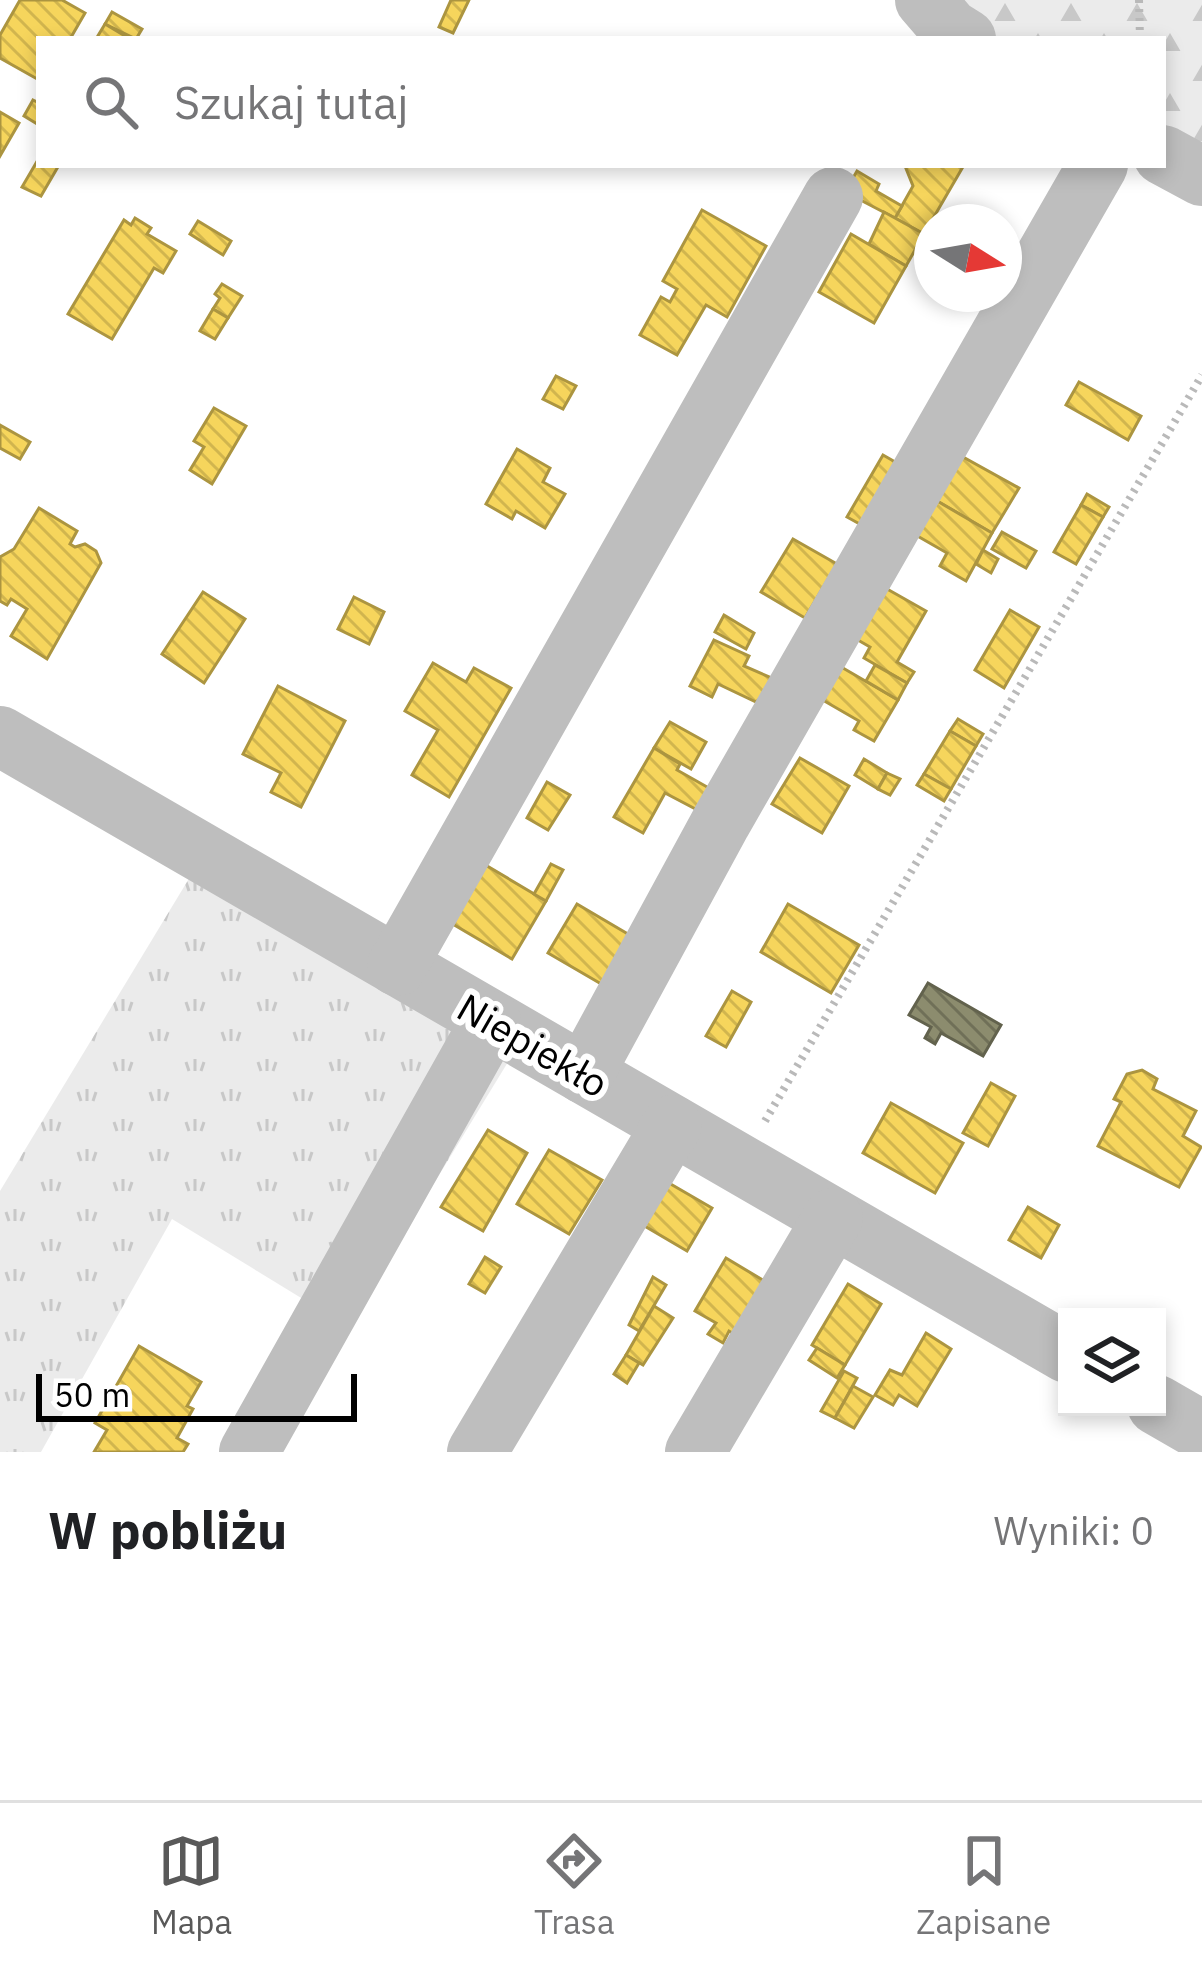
<!DOCTYPE html>
<html lang="pl">
<meta charset="utf-8">
<style>
body{margin:0;font-family:"IBM Plex Sans",sans-serif;background:#f2f2f2;color:#202124}
.controls{position:absolute;right:36px;bottom:36px;display:grid;overflow:hidden;border-radius:0px;box-shadow:0 6px 18px #0003}
.controls button{width:108px;height:108px;display:grid;place-items:center;padding:0;border:0;border-bottom:3px solid #e0e0e0;background:#fff;color:#202124;font:60px sans-serif}
.compass{position:absolute;left:914px;top:204px;width:108px;height:108px;border-radius:50%;background:#fff;box-shadow:0 6px 18px #0003;rotate:101deg}
.scale{position:absolute;left:36px;bottom:30px;width:321px;box-sizing:border-box;padding-left:12px;border:6px solid #000;border-top:0;font-size:33px;line-height:42px;white-space:nowrap;color:#000;-webkit-text-stroke:9px #fff;paint-order:stroke}
.list{margin:0;padding:0;list-style:none}
h2{display:flex;justify-content:space-between;align-items:center;height:156px;margin:0;padding:0 48px;font-size:51px}
h2 small{font-size:39px;font-weight:400;color:#757577}
.icon{flex:none;width:66px;height:66px;fill:none;stroke:currentColor;stroke-width:2;stroke-linecap:round;stroke-linejoin:round}
.map{position:relative;flex:none;width:1202px;height:1452px;overflow:hidden}
.search{position:absolute;background:#fff;box-shadow:0 6px 18px #0003;left:36px;right:36px;top:36px;height:132px;display:flex;align-items:center;gap:30px;box-sizing:border-box;padding:0 42px;border-radius:0px;color:#757577;font-size:45px}
.sheet{height:348px;background:#fff}
nav{display:flex;justify-content:space-around;align-items:center;box-sizing:border-box;height:168px;border-top:3px solid #e0e0e0;background:#fff;font-size:33px;color:#757577}
nav a{display:grid;justify-items:center;gap:6px}
nav .on{color:#595959}
.map>svg:first-child{display:block}
</style>
<div class="map">
<svg width="1202" height="1452" viewBox="0 0 1202 1452">
<defs>
<pattern id="grass-tufts" width="24" height="20" patternUnits="userSpaceOnUse" patternTransform="scale(3)"><rect width="24" height="20" fill="#ebebeb"/><path d="M3 7l-1-3M5 7V3M7 7l1-3M15 17l-1-3M17 17v-4M19 17l1-3" fill="none" stroke="#c8c8c8"/></pattern>
<pattern id="forest-firs" width="22" height="20" patternUnits="userSpaceOnUse" patternTransform="scale(3)"><rect width="22" height="20" fill="#ebebeb"/><path d="M5 1l3.5 6h-7zM16 11l3.5 6h-7z" fill="#c8c8c8"/></pattern>
<pattern id="homes-back-hatch" width="6" height="6" patternUnits="userSpaceOnUse" patternTransform="scale(3)"><rect width="6" height="6" fill="#f6d55c"/><path d="M-1 5l2 2M0 0l6 6M5-1l2 2" fill="none" stroke="#d1b54e"/></pattern>
<pattern id="industry-back-hatch" width="6" height="6" patternUnits="userSpaceOnUse" patternTransform="scale(3)"><rect width="6" height="6" fill="#8c8c6e"/><path d="M-1 5l2 2M0 0l6 6M5-1l2 2" fill="none" stroke="#707058"/></pattern>
</defs>
<rect width="100%" height="100%" fill="#fff"/>
<polygon fill="url(#grass-tufts)" points="196,867 508,1062 347,1326 172,1219 41,1452 0,1452 0,1191"/>
<polygon fill="url(#forest-firs)" points="935,0 1202,0 1202,169 1163,144 1163,39 997,39"/>
<g fill="url(#homes-back-hatch)" stroke="#ac9540" stroke-width="3">
<polygon points="20,0 62,0 85,13 70,39 39,39 39,80 0,58 0,35"/>
<polygon points="451,0 469,0 453,33 439,27"/>
<polygon points="112,12 142,29 136,39 105,24"/>
<polygon points="105,24 130,39 96,39"/>
<polygon points="33,100 39,103 39,125 24,116"/>
<polygon points="0,112 19,123 0,156"/>
<polygon points="39,158 39,165 59,165 41,196 22,187"/>
<polygon points="964,165 924,234 895,218 913,186 905,166"/>
<polygon points="857,171 879,184 876,191 902,206 895,218 845,192"/>
<polygon points="702,210 766,246 727,317 706,305 677,355 640,335 661,297 670,302 677,289 663,281"/>
<polygon points="884,212 924,234 906,266 869,244"/>
<polygon points="135,218 151,228 147,234 176,251 163,273 154,268 112,339 68,314 124,220 131,225"/>
<polygon points="198,221 231,241 223,255 190,234"/>
<polygon points="851,234 906,266 874,323 819,292"/>
<polygon points="222,284 242,296 228,318 213,309 220,298 215,294"/>
<polygon points="213,309 228,318 215,339 200,331"/>
<polygon points="556,376 576,386 563,409 543,399"/>
<polygon points="1079,382 1141,416 1128,440 1066,405"/>
<polygon points="214,408 246,426 212,484 190,470 204,447 194,441"/>
<polygon points="0,425 30,442 20,459 0,448"/>
<polygon points="945,447 1019,488 992,533 920,491"/>
<polygon points="517,449 550,468 543,482 565,494 545,528 516,511 512,519 486,504"/>
<polygon points="883,455 911,471 876,533 847,517"/>
<polygon points="920,491 992,533 966,581 940,566 947,553 900,526"/>
<polygon points="1087,494 1109,507 1103,517 1081,505"/>
<polygon points="1081,505 1103,517 1076,564 1054,552"/>
<polygon points="39,508 77,531 70,544 75,547 85,544 96,551 101,563 47,659 11,636 27,609 11,599 7,605 0,601 0,557 14,549"/>
<polygon points="1002,532 1036,551 1026,568 992,549"/>
<polygon points="793,539 837,564 805,618 761,592"/>
<polygon points="983,550 998,559 991,573 976,564"/>
<polygon points="880,585 926,611 897,662 914,672 907,683 864,658 870,647 851,636"/>
<polygon points="203,592 245,619 204,683 162,654"/>
<polygon points="354,597 384,612 369,644 338,629"/>
<polygon points="1010,610 1039,627 1004,688 975,670"/>
<polygon points="724,615 754,633 746,649 715,632"/>
<polygon points="714,640 749,656 744,666 781,682 756,702 718,684 712,697 690,686"/>
<polygon points="824,657 898,700 874,741 854,730 859,721 807,691"/>
<polygon points="433,663 466,682 474,668 511,688 449,797 412,775 438,730 405,711"/>
<polygon points="875,665 907,683 898,700 866,681"/>
<polygon points="278,686 345,721 301,807 271,792 281,773 243,754"/>
<polygon points="958,719 983,734 976,746 950,731"/>
<polygon points="670,722 706,742 691,769 654,748"/>
<polygon points="950,731 976,746 951,789 924,774"/>
<polygon points="654,748 680,764 677,770 716,792 705,814 665,793 643,833 614,817"/>
<polygon points="800,758 849,786 822,833 772,804"/>
<polygon points="864,759 887,773 878,789 855,775"/>
<polygon points="887,773 900,779 890,795 878,789"/>
<polygon points="924,774 951,789 944,801 917,785"/>
<polygon points="547,782 570,795 548,830 527,818"/>
<polygon points="472,857 546,901 512,959 439,916"/>
<polygon points="551,864 563,870 546,901 534,894"/>
<polygon points="577,904 633,937 603,985 548,953"/>
<polygon points="788,904 859,945 831,993 761,952"/>
<polygon points="732,991 751,1002 726,1047 706,1036"/>
<polygon points="1142,1070 1157,1079 1153,1089 1196,1111 1183,1136 1201,1147 1179,1187 1098,1146 1121,1102 1114,1099 1127,1074"/>
<polygon points="991,1083 1015,1096 988,1146 963,1133"/>
<polygon points="891,1103 963,1143 935,1193 863,1153"/>
<polygon points="488,1130 527,1153 483,1231 441,1207"/>
<polygon points="549,1150 602,1180 569,1234 517,1204"/>
<polygon points="662,1179 712,1208 687,1251 643,1225"/>
<polygon points="1028,1207 1059,1225 1041,1258 1009,1240"/>
<polygon points="485,1257 501,1267 485,1293 469,1284"/>
<polygon points="726,1258 781,1291 749,1343 729,1331 723,1343 708,1334 716,1323 695,1311"/>
<polygon points="653,1277 666,1285 639,1331 629,1325"/>
<polygon points="848,1284 881,1304 845,1365 812,1345"/>
<polygon points="654,1306 673,1318 643,1365 626,1355"/>
<polygon points="926,1333 951,1349 917,1406 899,1395 893,1405 875,1395 890,1370 902,1375"/>
<polygon points="139,1346 201,1382 187,1406 193,1409 177,1438 188,1444 183,1452 94,1452 107,1430 95,1423"/>
<polygon points="817,1348 845,1365 837,1378 809,1360"/>
<polygon points="626,1355 639,1363 627,1383 614,1374"/>
<polygon points="844,1371 857,1378 835,1418 821,1411"/>
<polygon points="853,1386 873,1397 854,1428 835,1418"/>
</g>
<polygon fill="url(#industry-back-hatch)" stroke="#62624d" stroke-width="3" points="928,983 1001,1025 983,1056 941,1033 935,1044 925,1038 931,1027 909,1015"/>
<g fill="none" stroke-linecap="round" stroke-linejoin="round">
<g stroke="#b9b9b9" stroke-width="8" stroke-dasharray="3 6" stroke-linecap="butt">
<polyline points="1139,0 1140,39"/>
<polyline points="765,1121 1202,375"/>
</g>
<g stroke="#bebebe" stroke-width="60">
<polyline points="925,0 950,29 966,39"/>
<polyline points="1163,155 1202,176"/>
<polyline points="0,736 1067,1353"/>
<polyline points="397,966 833,197"/>
<polyline points="584,1074 721,822 1098,165"/>
<polyline points="1157,1405 1202,1431"/>
<polyline points="249,1452 491,1021"/>
<polyline points="477,1452 672,1125"/>
<polyline points="695,1452 833,1218"/>
</g>
</g>
<g text-anchor="middle" dominant-baseline="central" stroke-width="12" stroke-linejoin="round" paint-order="stroke">
<g font-size="39" fill="#000" stroke="#fff">
<text transform="translate(533 1045) rotate(30)">Niepiekło</text>
</g>
</g>
</svg>
<div class="controls">
<button><svg class="icon" aria-label="layers" viewBox="0 0 24 24"><path d="M12 4l9 5-9 5-9-5zM3 14l9 5 9-5"/></svg></button>
</div>
<svg class="compass" viewBox="-18 -18 36 36"><path d="M0-13l5 13h-10z" fill="#e53935"/><path d="M0 13l5-13h-10z" fill="#757577"/></svg>
<div class="scale">50 m</div>
<div class="search"><svg class="icon" aria-label="search" viewBox="0 0 24 24"><circle cx="10" cy="10" r="6"/><path d="M15 15l6 6"/></svg>Szukaj tutaj</div>
</div>
<section class="sheet">
<h2>W pobliżu<small>Wyniki: 0</small></h2>
<ul class="list">
</ul>
</section>
<nav>
<a class="on"><svg class="icon" aria-label="map" viewBox="0 0 24 24"><path d="M3 6l6-2 6 2 6-2v14l-6 2-6-2-6 2zM9 4v14M15 6v14"/></svg>Mapa</a>
<a><svg class="icon" aria-label="directions" viewBox="0 0 24 24"><path d="M12 3l9 9-9 9-9-9zM9 14v-3h6M13 9l2 2-2 2"/></svg>Trasa</a>
<a><svg class="icon" aria-label="saved" viewBox="0 0 24 24"><path d="M7 4h10v16l-5-4-5 4z"/></svg>Zapisane</a>
</nav>
